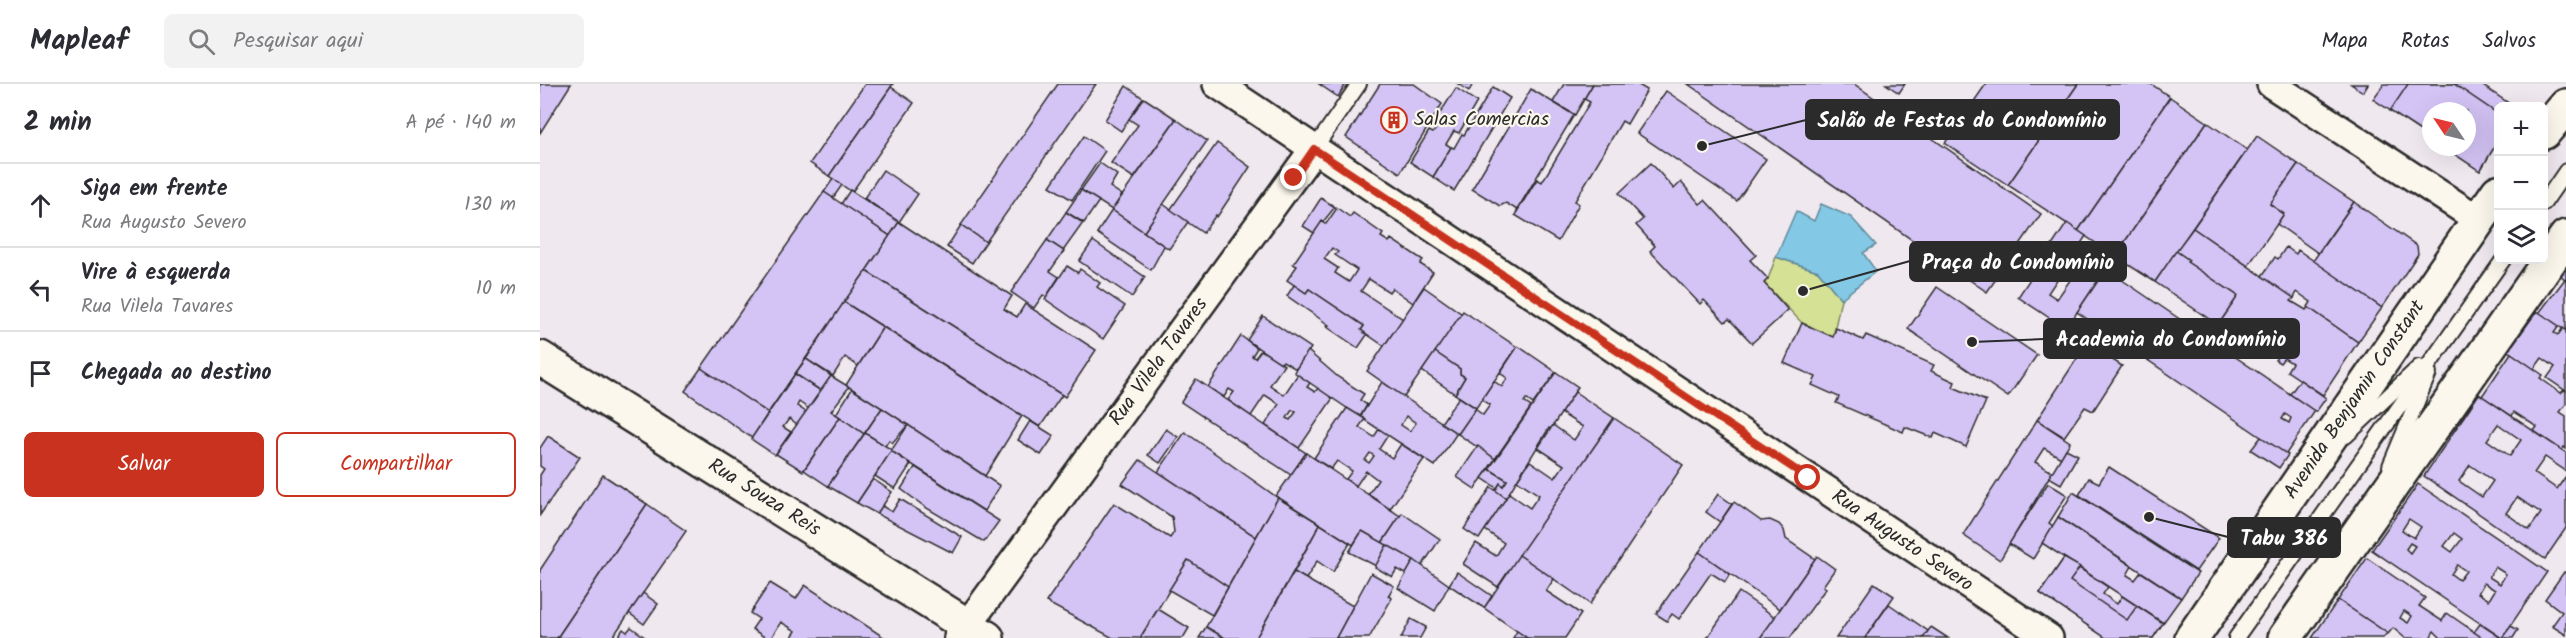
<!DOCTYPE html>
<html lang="pt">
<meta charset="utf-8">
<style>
body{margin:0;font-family:Kalam,sans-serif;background:#f2f2f3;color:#2b2b33}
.controls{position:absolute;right:18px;top:18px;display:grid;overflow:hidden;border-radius:9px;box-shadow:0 6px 24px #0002}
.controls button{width:54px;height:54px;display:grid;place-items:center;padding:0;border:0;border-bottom:2px solid #e1e1e2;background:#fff;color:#2b2b33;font:30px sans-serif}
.compass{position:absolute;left:1882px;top:18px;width:54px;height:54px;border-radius:50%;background:#fff;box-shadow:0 6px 24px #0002;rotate:305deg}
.stop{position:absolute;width:18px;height:18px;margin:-14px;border:4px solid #c8321e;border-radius:50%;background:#fff}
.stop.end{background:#c8321e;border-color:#fff;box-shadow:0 2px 6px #0008}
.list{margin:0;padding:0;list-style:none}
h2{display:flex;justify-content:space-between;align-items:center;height:78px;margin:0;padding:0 24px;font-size:26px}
h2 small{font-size:20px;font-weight:400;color:#7c7c81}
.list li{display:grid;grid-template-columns:39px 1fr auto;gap:18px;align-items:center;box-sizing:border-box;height:84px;padding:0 24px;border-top:2px solid #e1e1e2}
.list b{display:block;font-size:22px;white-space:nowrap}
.list p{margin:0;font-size:20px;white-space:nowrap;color:#7c7c81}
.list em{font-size:20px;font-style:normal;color:#7c7c81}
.actions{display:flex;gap:12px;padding:18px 24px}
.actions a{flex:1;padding:14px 0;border:2px solid #c8321e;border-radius:9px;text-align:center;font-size:21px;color:#c8321e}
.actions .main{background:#c8321e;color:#fff}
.icon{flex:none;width:33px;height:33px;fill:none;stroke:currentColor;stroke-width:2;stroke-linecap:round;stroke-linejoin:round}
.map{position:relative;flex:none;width:2026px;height:554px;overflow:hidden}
header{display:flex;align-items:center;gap:36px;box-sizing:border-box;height:84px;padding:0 30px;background:#fff;border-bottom:2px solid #e1e1e2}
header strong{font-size:28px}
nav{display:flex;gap:33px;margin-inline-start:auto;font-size:21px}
.search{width:420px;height:54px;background:#f2f2f3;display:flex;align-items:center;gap:15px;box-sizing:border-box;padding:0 21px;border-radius:9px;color:#7c7c81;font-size:22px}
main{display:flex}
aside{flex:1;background:#fff}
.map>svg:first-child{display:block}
</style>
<header>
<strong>Mapleaf</strong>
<div class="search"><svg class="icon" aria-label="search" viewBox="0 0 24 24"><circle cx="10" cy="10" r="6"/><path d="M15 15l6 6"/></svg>Pesquisar aqui</div>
<nav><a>Mapa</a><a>Rotas</a><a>Salvos</a></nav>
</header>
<main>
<aside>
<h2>2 min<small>A pé · 140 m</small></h2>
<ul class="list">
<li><svg class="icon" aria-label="ahead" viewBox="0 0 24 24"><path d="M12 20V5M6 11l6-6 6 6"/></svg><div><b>Siga em frente</b><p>Rua Augusto Severo</p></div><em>130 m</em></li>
<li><svg class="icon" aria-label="left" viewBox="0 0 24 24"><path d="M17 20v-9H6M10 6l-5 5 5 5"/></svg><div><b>Vire à esquerda</b><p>Rua Vilela Tavares</p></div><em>10 m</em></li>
<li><svg class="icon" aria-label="arrive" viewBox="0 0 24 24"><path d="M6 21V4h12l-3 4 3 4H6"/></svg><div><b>Chegada ao destino</b></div></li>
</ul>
<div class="actions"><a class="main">Salvar</a><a>Compartilhar</a></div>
</aside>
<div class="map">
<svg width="2026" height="554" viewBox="0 0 2026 554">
<rect width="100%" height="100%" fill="#efe8ef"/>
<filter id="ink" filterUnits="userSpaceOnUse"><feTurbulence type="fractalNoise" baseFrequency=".0167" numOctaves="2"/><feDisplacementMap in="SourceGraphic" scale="12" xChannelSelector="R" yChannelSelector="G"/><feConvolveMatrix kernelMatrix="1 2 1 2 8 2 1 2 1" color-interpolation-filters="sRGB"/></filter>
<g filter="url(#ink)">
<polygon fill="#d5e194" stroke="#808660" stroke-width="1.5" points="1236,173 1278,187 1301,215 1293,253 1262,239 1224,199 1228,195"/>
<polygon fill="#83c8e4" stroke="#60899a" stroke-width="1.5" points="1281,120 1311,133 1336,161 1323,169 1336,187 1301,215 1278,187 1236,173 1256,127 1274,137"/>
<g fill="#d4c4f6" stroke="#2b2b2b" stroke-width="1.5" fill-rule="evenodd">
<polygon points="0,0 31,0 0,49"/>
<polygon points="325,0 353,0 289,92 270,79"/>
<polygon points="518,0 556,0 446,158 421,141"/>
<polygon points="779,0 806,0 798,13"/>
<polygon points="840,0 874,0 902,20 860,89 806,53"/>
<polygon points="918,0 933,0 929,7"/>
<polygon points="1024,0 1053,0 1035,31 1013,18"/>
<polygon points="1053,0 1097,0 1107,6 1087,40 1082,37 1035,117 1039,120 1018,157 975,131 997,95 1002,98 1050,18 1044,15"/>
<polygon points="1148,0 1314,0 1501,130 1447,208"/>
<polygon points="1346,0 1365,0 1359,9"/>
<polygon points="1446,0 1538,0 1468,101 1405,59"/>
<polygon points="1538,0 1611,0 1630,13 1538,147 1468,101"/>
<polygon points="1811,0 1828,0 1823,8"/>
<polygon points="1844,0 1940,0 1973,22 1958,22 1958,57 1940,87 1904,63 1927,63 1927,27 1891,27 1891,54 1833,15"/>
<polygon points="1868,0 1914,0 1958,30 1958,57 1940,87 1904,63 1927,63 1927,27 1891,27 1891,54 1850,27"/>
<polygon points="586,2 603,14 581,47 565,36"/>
<polygon points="351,3 374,19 312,108 289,92"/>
<polygon points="953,3 970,14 914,107 893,93 911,63 914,64 922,50 924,51"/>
<polygon points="916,4 937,18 919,49 914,47 906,60 911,63 893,93 870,78 889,47 893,49 901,37 897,34"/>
<polygon points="991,5 1034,31 977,126 966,119 960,122 932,105"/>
<polygon points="1126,7 1226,75 1197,117 1097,49"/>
<polygon points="1630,13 1667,38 1575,172 1538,147"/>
<polygon points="604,14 636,35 594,94 571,79 598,41 589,35"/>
<polygon points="636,35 667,57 604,148 572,126"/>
<polygon points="1667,38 1707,66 1615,198 1575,172"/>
<polygon points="544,52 565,67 532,116 510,102"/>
<polygon points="1717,52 1758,80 1730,120 1744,130 1708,182 1653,144"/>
<polygon points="677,59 710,83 677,133 676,131 663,149 630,126"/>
<polygon points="560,79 577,91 570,103 582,111 572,126 541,106"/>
<polygon points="1111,79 1134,105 1141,98 1160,120 1165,116 1216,171 1210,176 1228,195 1224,199 1248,226 1212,259 1189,235 1185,238 1164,216 1160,220 1110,167 1115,162 1096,141 1103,135 1079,109"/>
<polygon points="1758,80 1814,118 1778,169 1737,140 1744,130 1730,120"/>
<polygon points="343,86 378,110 359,138 324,114"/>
<polygon points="293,95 302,101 293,114 284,108"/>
<polygon points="310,106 359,138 350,152 301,120"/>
<polygon points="541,106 559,117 544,139 526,128"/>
<polygon points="284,108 350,152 228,329 161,284"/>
<polygon points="781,114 795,123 774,149 763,142"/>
<polygon points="1814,118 1877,162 1878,170 1842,224 1773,177"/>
<polygon points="623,120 648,138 629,165 604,148"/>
<path d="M797,124L810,133L813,129L843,150L841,153L849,158L851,155L883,176L880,180L893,188L873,219L852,204L849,208L829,195L821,207L863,235L844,262L821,246L824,242L769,205L766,209L747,196L757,182L753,180L774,149L782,137L786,140ZM792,164L798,168L795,171L817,186L809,198L795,189L798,184L784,175Z"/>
<polygon points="572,126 624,162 611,186 557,149"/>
<polygon points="526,128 543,139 523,167 507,156"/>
<polygon points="359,138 472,212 464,225 477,233 485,220 556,266 525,313 326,187"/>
<polygon points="1527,139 1546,152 1508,209 1517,215 1544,176 1563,189 1526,245 1478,213"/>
<polygon points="421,141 446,158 432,179 407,163"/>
<polygon points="1653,144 1754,214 1751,217 1766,226 1768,223 1818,258 1783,311 1747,287 1752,279 1744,274 1740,279 1735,276 1739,270 1727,262 1721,270 1678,241 1698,212 1647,178 1649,176 1636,167"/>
<polygon points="507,156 524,167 510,187 519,193 506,213 503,211 494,224 471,208"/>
<polygon points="553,157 605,193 592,213 539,177"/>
<polygon points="1746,163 1756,170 1758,166 1842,224 1818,258 1768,223 1771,218 1757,208 1754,214 1722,192 1735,173 1738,175"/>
<polygon points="1636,167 1649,176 1647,178 1698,212 1678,241 1615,198"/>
<polygon points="527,182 538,189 540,185 560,199 557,203 585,222 563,255 505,215"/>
<polygon points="2026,182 2026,196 2020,191"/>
<path d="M1566,185L1775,327L1746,370L1537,228ZM1745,330L1751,334L1749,339L1742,335Z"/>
<polygon points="326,187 522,311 500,343 304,218"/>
<polygon points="2025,195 2026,196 2026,247 1999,229"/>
<polygon points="754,201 766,209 769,205 824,242 821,246 827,251 818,264 787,243 789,241 747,212"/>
<polygon points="884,203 922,230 864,313 827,287"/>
<polygon points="1397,203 1497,271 1468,313 1368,245"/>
<polygon points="304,218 343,243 318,282 305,273 293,292 266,275"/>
<polygon points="923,227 977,263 936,324 915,310 925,293 920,290 920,285 895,268"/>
<polygon points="1997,227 2019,242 2014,249 2018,251 2023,244 2026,247 2026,307 2007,294 2015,283 2002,274 1994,285 1968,267"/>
<polygon points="723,232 771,264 756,285 743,277 741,280 707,256"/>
<polygon points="1262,239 1293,253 1296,244 1323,256 1326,251 1394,281 1391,287 1415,298 1413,303 1446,317 1426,363 1395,349 1393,354 1365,343 1363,348 1296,319 1299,313 1272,301 1276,293 1244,279"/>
<polygon points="343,243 482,332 445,392 306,301"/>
<path d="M701,252L717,264L712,272L715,274L721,266L744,281L730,301L744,311L758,290L770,299L767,303L775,308L778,304L793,314L759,364L725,341L739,320L725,311L711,332L688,316L694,308L689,305L684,313L668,303ZM752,326L756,328L750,336L747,334Z"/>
<polygon points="1547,259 1582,282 1553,327 1545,323 1524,353 1497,336"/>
<polygon points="978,262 1016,288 993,320 986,315 984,318 991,323 955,375 918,350 935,325 943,331 950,321 942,315 954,297 962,303 967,294 960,289"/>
<polygon points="768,267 798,293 824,310 820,316 827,321 820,333 754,288"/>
<polygon points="895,268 920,285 920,290 925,293 915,310 882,287"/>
<polygon points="1971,269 2003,291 2000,294 2021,309 2024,306 2026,307 2026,320 2020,328 2026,332 2026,365 2024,363 2022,366 1994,347 1997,343 1974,328 1972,332 1942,312"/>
<polygon points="266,275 291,292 281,307 255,290"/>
<polygon points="161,284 228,329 212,354 145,307"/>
<polygon points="1016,288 1038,303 1011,345 1009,344 966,414 955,407 960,399 963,402 967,396 949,385"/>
<polygon points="255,290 281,307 269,325 259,318 257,322 266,328 257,341 249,335 243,343 251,348 235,371 211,355"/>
<polygon points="291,292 309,303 291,327 300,333 263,387 236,370"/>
<polygon points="656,295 766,369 751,391 641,318"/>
<polygon points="1760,296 1786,314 1776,328 1750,310"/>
<path d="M842,298L917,349L895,382L820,333ZM866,332L876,339L870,347L861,341Z"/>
<polygon points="312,305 342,324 324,350 296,330"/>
<polygon points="1035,308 1074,334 958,503 923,480 936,459 956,472 964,459 945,446 969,409 990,424 999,411 977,396 990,377 1015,394 1024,381 998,364 1013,341 1034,356 1043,343 1021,329"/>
<path d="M1939,310L2026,369V387L2005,373L1994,389L2017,405L2026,392V444L2005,475L1884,392ZM1958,340L1981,356L1970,372L1947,356ZM1930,381L1953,397L1942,413L1919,397ZM1977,413L2001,429L1989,446L1966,429Z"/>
<polygon points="919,313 936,324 918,350 901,339"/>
<polygon points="342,324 368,341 352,359 349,356 345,362 325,349"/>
<path d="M807,324L825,335L819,343L834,353L839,345L848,351L839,365L852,374L861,360L884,375L850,425L828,410L838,396L826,387L816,402L806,395L812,387L797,377L791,385L774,374ZM830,369L834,372L829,379L825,376Z"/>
<polygon points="300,333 324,350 288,402 264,386"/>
<polygon points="1074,334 1143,381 1050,520 979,471"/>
<polygon points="1497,336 1530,358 1521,374 1504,364 1495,378 1512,388 1460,476 1423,451"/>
<polygon points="490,337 514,352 501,371 478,356"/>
<polygon points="368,341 460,402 444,427 351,367"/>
<polygon points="626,345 638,353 620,379 608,371"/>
<polygon points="645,348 738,414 716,453 618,388"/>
<polygon points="325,349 352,366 317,419 288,402"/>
<polygon points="8,352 40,373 0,431 0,391 4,385 0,382 0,364"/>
<polygon points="1721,353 1748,371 1739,384 1711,366"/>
<polygon points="938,362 955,375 935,405 917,393"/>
<polygon points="1526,365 1538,371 1521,400 1509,393"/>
<polygon points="351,367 371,380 355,405 335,392"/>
<polygon points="766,369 860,432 842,459 822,447 813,461 736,412"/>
<polygon points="600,376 716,453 688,503 648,476 600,554 573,554 506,518 574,419 630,454 634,448 632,433 582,400"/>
<polygon points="375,383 459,437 444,458 385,423 361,405"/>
<polygon points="1569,383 1679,454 1656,487 1539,411 1549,394 1559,399"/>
<polygon points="949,385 967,396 963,402 960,399 957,404 942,394"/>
<polygon points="63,391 107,420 17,554 0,554 0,486"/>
<polygon points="333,395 352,408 337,430 317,419"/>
<polygon points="1508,399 1527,411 1509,439 1513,442 1493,475 1469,460"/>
<path d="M1878,400L2007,488L1962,554L1832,466ZM1869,435L1881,443L1874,454L1862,446ZM1914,449L1922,455L1912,468L1904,462ZM1870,459L1875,462L1870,469L1866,465ZM1917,481L1926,487L1919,496L1911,490ZM1955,483L1966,490L1960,500L1949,493ZM1944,499L1955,506L1949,516L1938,509Z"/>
<polygon points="951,403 966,414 939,455 924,445"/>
<polygon points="1533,408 1658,489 1641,514 1518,433"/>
<polygon points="1178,410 1192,420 1180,438 1166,428"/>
<polygon points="738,414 780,440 716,554 685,554 666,543"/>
<polygon points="360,415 422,453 413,469 337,430 342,422 352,428"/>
<polygon points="1194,418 1221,437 1230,436 1239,440 1244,446 1246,455 1275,475 1240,525 1159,468"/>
<polygon points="107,420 146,447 72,554 17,554"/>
<polygon points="862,429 900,455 882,482 842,459"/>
<polygon points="1518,433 1592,482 1587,491 1595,496 1601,488 1641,514 1623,539 1502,459"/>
<polygon points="780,440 810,459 793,488 777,477 766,495 754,488"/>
<polygon points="822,447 847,461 836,482 809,468"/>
<polygon points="847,461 874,476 866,490 857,485 852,493 835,483"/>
<polygon points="1159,468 1190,490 1185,498 1171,489 1139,535 1132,530 1127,537 1116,530"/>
<polygon points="979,471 1014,495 1006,507 1041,530 1025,554 987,554 944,524"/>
<polygon points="1277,472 1295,485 1283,502 1286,504 1250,554 1220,554"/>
<polygon points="1524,474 1568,503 1563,510 1577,520 1582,512 1623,539 1613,554 1566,554 1500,509"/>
<polygon points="1524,474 1540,483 1530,497 1587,536 1597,522 1623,539 1613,554 1566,554 1500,509"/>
<path d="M1827,474L1885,514L1879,522L1902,537L1907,529L1943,554H1901L1894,547L1890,554H1865L1853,544L1848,550L1798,516ZM1864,527L1872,532L1868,539L1860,534Z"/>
<polygon points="648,476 688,503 672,531 629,506"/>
<polygon points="874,476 909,501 895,527 858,504"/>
<polygon points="754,488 813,522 796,554 716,554"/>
<polygon points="917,488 952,512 944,524 909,501"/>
<polygon points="2024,488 2026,489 2026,551 2012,542 2022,528 2005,515"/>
<polygon points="831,489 854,502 848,512 852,514 829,554 796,554"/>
<polygon points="230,499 256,515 265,501 345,554 251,554 256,547 241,538 231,554 226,554 212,545 219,535 210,529"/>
<polygon points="1334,499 1354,512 1325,554 1296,554"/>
<polygon points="1199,508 1235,533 1220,554 1167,554"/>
<polygon points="103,509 118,520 104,540 89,529"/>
<polygon points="1798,516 1847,549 1843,554 1772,554"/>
<polygon points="1349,520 1388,547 1383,554 1325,554"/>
<polygon points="618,525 649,544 643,554 600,554"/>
<polygon points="871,535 886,543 880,554 861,554"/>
<polygon points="1940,540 1961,554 1943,554 1934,548"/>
<polygon points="1971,542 1978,546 1973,554 1962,554"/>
<polygon points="91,543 106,554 77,554 83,545 87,548"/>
<polygon points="666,543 685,554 659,554"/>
<polygon points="1391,543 1408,554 1383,554"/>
<polygon points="977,547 987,554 973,554"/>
</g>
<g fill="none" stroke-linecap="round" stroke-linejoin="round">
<defs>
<g id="lane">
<polyline points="774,65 819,0"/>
<polyline points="2004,119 2026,87"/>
<polyline points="1806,352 1879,283"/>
<polyline points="1850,382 1889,289"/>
<polyline points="1696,554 1963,176"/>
</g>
<g id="street">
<polyline points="677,0 1509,554"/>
<polyline points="1731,0 1939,136"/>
<polyline points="418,554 774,65"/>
</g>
<g id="secondary">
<polyline points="2004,48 2026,22"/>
<polyline points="1652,554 1958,108"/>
<polyline points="1745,554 2026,153"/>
</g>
<polyline id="primary" points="0,274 447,554"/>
</defs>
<use href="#lane" stroke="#2b2b2b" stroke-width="18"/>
<use href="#street" stroke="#2b2b2b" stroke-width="32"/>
<use href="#secondary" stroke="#2b2b2b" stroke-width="38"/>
<use href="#primary" stroke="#2b2b2b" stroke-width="38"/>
<use href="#lane" stroke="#fbf7ec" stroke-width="14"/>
<use href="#street" stroke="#fbf7ec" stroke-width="27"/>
<use href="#secondary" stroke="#fbf7ec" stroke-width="33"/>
<use href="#primary" stroke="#fbf7ec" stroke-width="33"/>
</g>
</g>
<g fill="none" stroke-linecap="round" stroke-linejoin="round" filter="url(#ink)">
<polyline stroke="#c8321e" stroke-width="8" points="754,94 774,65 1268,394"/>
</g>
<defs>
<symbol id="building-ring" viewBox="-11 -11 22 22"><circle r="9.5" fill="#fbf7ec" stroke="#c8321e" stroke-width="1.5"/><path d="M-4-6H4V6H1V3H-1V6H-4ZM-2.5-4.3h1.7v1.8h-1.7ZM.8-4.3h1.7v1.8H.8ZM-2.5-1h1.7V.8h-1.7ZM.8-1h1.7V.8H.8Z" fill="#c8321e"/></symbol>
</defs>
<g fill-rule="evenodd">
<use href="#building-ring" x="839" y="21" width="30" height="30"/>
</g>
<g text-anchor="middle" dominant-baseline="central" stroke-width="4.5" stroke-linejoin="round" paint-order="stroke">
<g font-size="20" fill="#2b2b2b" stroke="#fbf7ec" text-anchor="start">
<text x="874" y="36">Salas Comercias</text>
</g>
<g font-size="20" fill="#2b2b2b" stroke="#fbf7ec">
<text transform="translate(619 278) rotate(-54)">Rua Vilela Tavares</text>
<text transform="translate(1815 316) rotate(-56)">Avenida Benjamin Constant</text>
<text transform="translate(224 414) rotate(32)">Rua Souza Reis</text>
<text transform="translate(1362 457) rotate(34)">Rua Augusto Severo</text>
</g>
</g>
<path fill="none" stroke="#2b2b2b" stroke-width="2" d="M1162 62L1266 36M1263 207L1370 177M1432 258L1504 255M1609 433L1688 453"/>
<g fill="#2b2b2b" stroke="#fbf7ec" stroke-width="2">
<circle cx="1162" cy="62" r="6"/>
<circle cx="1263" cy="207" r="6"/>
<circle cx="1432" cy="258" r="6"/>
<circle cx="1609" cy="433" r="6"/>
</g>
<g fill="#2b2b2b" stroke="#2b2b2b" stroke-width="2">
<rect x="1266" y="16" width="313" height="39" rx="6"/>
<rect x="1370" y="158" width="216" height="39" rx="6"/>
<rect x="1504" y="235" width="255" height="39" rx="6"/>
<rect x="1688" y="434" width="112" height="39" rx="6"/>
</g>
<g font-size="21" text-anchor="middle" font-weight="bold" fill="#fff">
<text x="1422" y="43">Salão de Festas do Condomínio</text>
<text x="1478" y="185">Praça do Condomínio</text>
<text x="1631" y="262">Academia do Condomínio</text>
<text x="1744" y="461">Tabu 386</text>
</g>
</svg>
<div class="controls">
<button>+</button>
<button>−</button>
<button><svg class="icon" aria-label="layers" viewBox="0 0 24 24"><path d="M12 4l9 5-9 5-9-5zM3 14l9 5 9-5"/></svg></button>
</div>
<svg class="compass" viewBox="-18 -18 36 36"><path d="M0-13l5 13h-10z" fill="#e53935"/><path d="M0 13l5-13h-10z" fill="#7c7c81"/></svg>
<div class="stop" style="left:1268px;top:394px"></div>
<div class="stop end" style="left:754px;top:94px"></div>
</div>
</main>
